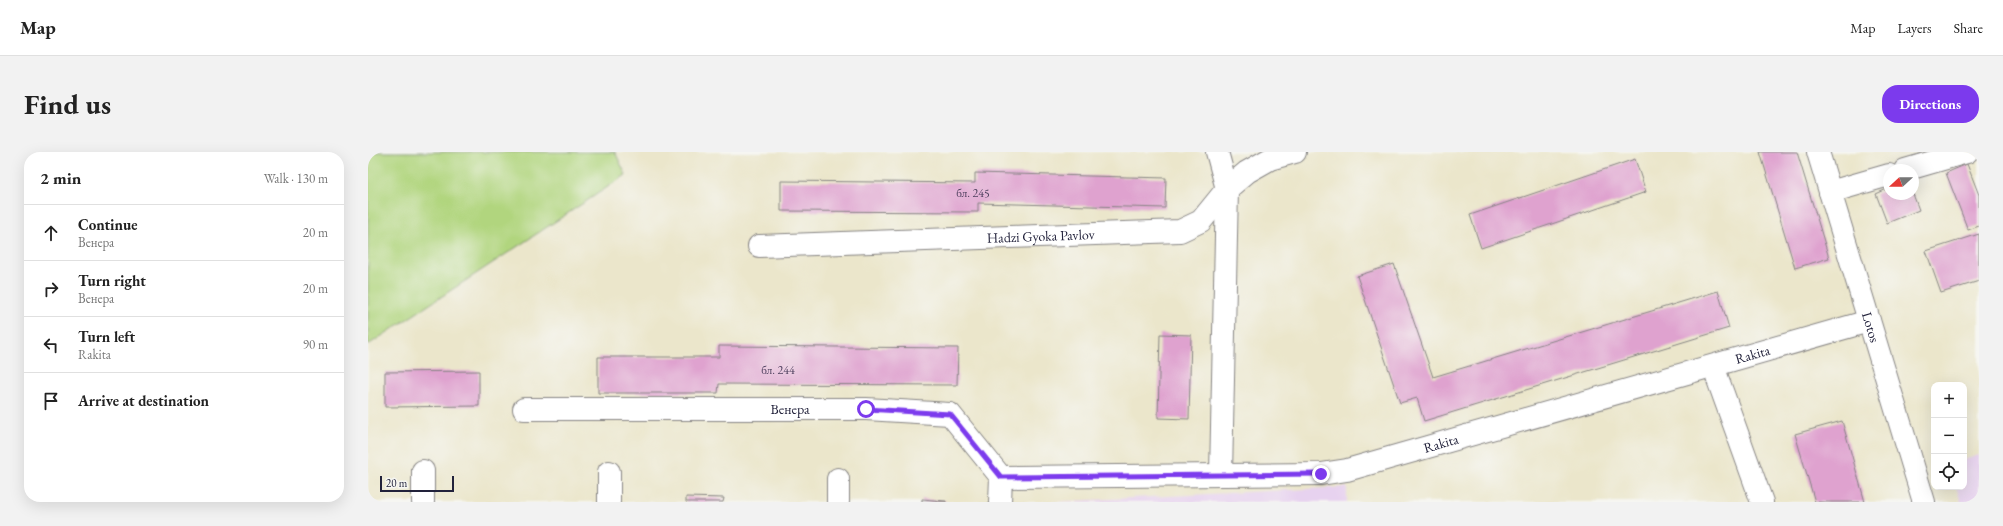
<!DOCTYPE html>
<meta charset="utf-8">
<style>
body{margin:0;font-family:"EB Garamond",serif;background:#f2f2f2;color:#222}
.controls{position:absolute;right:12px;bottom:12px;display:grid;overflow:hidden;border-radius:8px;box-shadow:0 4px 16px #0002}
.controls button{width:36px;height:36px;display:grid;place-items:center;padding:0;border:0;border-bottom:1px solid #e0e0e0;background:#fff;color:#222;font:20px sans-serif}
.compass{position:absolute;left:1515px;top:12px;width:36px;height:36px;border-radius:50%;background:#fff;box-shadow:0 4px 16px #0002;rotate:249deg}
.scale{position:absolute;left:12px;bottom:10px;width:74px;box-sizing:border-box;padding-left:4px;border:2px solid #22223b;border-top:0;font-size:11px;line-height:14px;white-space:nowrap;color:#22223b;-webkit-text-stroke:3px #f6f6f2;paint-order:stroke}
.stop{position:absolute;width:12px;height:12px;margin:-9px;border:3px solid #7c3aed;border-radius:50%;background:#fff}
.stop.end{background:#7c3aed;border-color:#fff;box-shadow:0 1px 4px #0008}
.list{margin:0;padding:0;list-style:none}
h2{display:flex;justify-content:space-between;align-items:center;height:52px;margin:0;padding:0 16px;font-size:17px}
h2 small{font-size:13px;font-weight:400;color:#767676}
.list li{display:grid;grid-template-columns:26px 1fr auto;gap:12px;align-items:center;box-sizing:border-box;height:56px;padding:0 16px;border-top:1px solid #e0e0e0}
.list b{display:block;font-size:15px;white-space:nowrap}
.list p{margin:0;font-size:13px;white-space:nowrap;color:#767676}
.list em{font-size:13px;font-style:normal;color:#767676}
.icon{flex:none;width:22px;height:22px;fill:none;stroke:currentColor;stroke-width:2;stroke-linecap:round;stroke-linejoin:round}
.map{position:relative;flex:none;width:1611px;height:350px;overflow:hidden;border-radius:16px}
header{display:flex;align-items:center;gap:24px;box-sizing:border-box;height:56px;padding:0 20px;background:#fff;border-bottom:1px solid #e0e0e0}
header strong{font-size:19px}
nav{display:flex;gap:22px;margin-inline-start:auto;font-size:14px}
.intro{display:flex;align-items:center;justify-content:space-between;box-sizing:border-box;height:96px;padding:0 24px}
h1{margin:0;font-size:28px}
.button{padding:10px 18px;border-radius:16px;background:#7c3aed;color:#fff;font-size:14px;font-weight:700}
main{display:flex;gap:24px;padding:0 24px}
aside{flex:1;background:#fff;border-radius:16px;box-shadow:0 4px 16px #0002}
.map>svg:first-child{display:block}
</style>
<header>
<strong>Map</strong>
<nav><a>Map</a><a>Layers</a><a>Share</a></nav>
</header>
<div class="intro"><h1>Find us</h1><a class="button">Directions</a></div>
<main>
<aside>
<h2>2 min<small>Walk · 130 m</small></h2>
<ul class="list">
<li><svg class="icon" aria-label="ahead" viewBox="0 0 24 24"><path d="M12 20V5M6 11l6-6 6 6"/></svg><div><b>Continue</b><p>Венера</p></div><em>20 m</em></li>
<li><svg class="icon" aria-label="right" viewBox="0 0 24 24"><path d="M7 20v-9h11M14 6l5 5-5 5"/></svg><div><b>Turn right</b><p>Венера</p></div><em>20 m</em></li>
<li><svg class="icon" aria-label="left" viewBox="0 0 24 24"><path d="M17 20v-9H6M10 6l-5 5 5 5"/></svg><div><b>Turn left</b><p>Rakita</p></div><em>90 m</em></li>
<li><svg class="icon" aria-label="arrive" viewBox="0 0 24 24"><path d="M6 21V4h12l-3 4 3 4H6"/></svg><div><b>Arrive at destination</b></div></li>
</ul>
</aside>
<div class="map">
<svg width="1611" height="350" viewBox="0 0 1611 350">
<rect width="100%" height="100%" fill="#f6f6f2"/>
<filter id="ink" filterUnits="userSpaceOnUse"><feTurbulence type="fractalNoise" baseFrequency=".025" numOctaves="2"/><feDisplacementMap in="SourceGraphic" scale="8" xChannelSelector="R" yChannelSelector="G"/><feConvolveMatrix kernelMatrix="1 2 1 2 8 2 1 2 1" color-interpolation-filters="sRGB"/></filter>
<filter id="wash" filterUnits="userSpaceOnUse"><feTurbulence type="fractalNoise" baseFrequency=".012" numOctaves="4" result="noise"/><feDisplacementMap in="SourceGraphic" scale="16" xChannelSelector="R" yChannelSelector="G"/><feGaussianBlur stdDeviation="0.9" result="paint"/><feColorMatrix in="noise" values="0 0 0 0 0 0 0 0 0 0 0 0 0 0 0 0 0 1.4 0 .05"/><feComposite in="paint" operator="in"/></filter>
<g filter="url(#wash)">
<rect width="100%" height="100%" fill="#ebe6cb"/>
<g fill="#e7d2ef">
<polygon points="1611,303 1611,350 1593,350 1588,335 1596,335 1596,308"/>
<polygon points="979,335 979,350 683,350"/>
</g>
<polygon fill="#b1d57e" stroke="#6a7c5c" points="0,0 247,0 258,23 0,193"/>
<g id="blocks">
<g fill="#dfa2cf">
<polygon points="1392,0 1429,0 1461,106 1427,116"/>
<polygon points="1267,7 1278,40 1113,96 1102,63"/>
<polygon points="1599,12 1611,43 1611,74 1600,78 1578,21"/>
<polygon points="607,21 798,26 797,56 610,51 610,60 413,59 413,29 607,31"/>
<polygon points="1521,36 1521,42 1545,42 1551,58 1519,71 1508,42"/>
<polygon points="1611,82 1611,129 1573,141 1558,99"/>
<polygon points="1026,112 1065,225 1350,139 1361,176 1056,269 1049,246 1032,251 989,124"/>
<polygon points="792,182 823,183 821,267 790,266"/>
<polygon points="351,194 590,196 589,233 351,232 350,241 230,241 230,205 351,205"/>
<polygon points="111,219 111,254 17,255 17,220"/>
<polygon points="1474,269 1497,350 1447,350 1427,282"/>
<polygon points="318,345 356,346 355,350 318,350"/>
<polygon points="554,347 578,349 578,350 554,350"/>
</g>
</g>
</g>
<g filter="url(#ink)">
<use href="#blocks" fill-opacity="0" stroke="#868483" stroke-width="1"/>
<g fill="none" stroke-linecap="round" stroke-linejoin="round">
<defs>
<g id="minor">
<polyline points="849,0 859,37 853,323"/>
<path id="s1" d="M1450,0L1556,350"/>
<polyline points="1537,18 1599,0"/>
<polyline points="1462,40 1521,23"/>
<path id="s2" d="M391,94L812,79L833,69L859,37L879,20L902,7L927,0"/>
<polyline points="1345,214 1394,350"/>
<path id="s3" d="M156,257H498L582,262L633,325L632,350"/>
<polyline points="55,319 55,350"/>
<polyline points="241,320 241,350"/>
<path id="s4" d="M633,325L953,322L979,318L1501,169"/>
<polyline points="470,350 470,327"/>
</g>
</defs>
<use href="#minor" stroke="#868483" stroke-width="24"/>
<use href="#minor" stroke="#fff" stroke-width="22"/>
</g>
</g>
<g fill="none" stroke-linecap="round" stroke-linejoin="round" filter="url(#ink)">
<polyline stroke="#7c3aed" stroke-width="5" points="498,257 582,262 633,325 953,322"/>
</g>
<g text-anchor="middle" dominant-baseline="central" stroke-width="4" stroke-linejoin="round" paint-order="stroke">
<g font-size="12" fill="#514260">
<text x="605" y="41">бл. 245</text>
<text x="410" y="218">бл. 244</text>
</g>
<g font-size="14" fill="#22223b" stroke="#f6f6f2">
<text stroke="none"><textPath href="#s2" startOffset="282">Hadzi Gyoka Pavlov</textPath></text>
<text stroke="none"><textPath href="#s1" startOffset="183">Lotos</textPath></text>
<text stroke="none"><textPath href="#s4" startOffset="768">Rakita</textPath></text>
<text stroke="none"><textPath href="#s3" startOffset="266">Венера</textPath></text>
<text stroke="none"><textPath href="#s4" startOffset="444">Rakita</textPath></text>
</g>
</g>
</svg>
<div class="controls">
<button>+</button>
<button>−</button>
<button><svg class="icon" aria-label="locate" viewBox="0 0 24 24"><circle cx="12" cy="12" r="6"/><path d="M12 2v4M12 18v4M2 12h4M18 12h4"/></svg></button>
</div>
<svg class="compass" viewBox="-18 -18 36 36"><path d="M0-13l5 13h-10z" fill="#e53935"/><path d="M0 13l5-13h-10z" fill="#767676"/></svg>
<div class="scale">20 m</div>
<div class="stop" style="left:498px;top:257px"></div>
<div class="stop end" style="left:953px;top:322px"></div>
</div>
</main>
